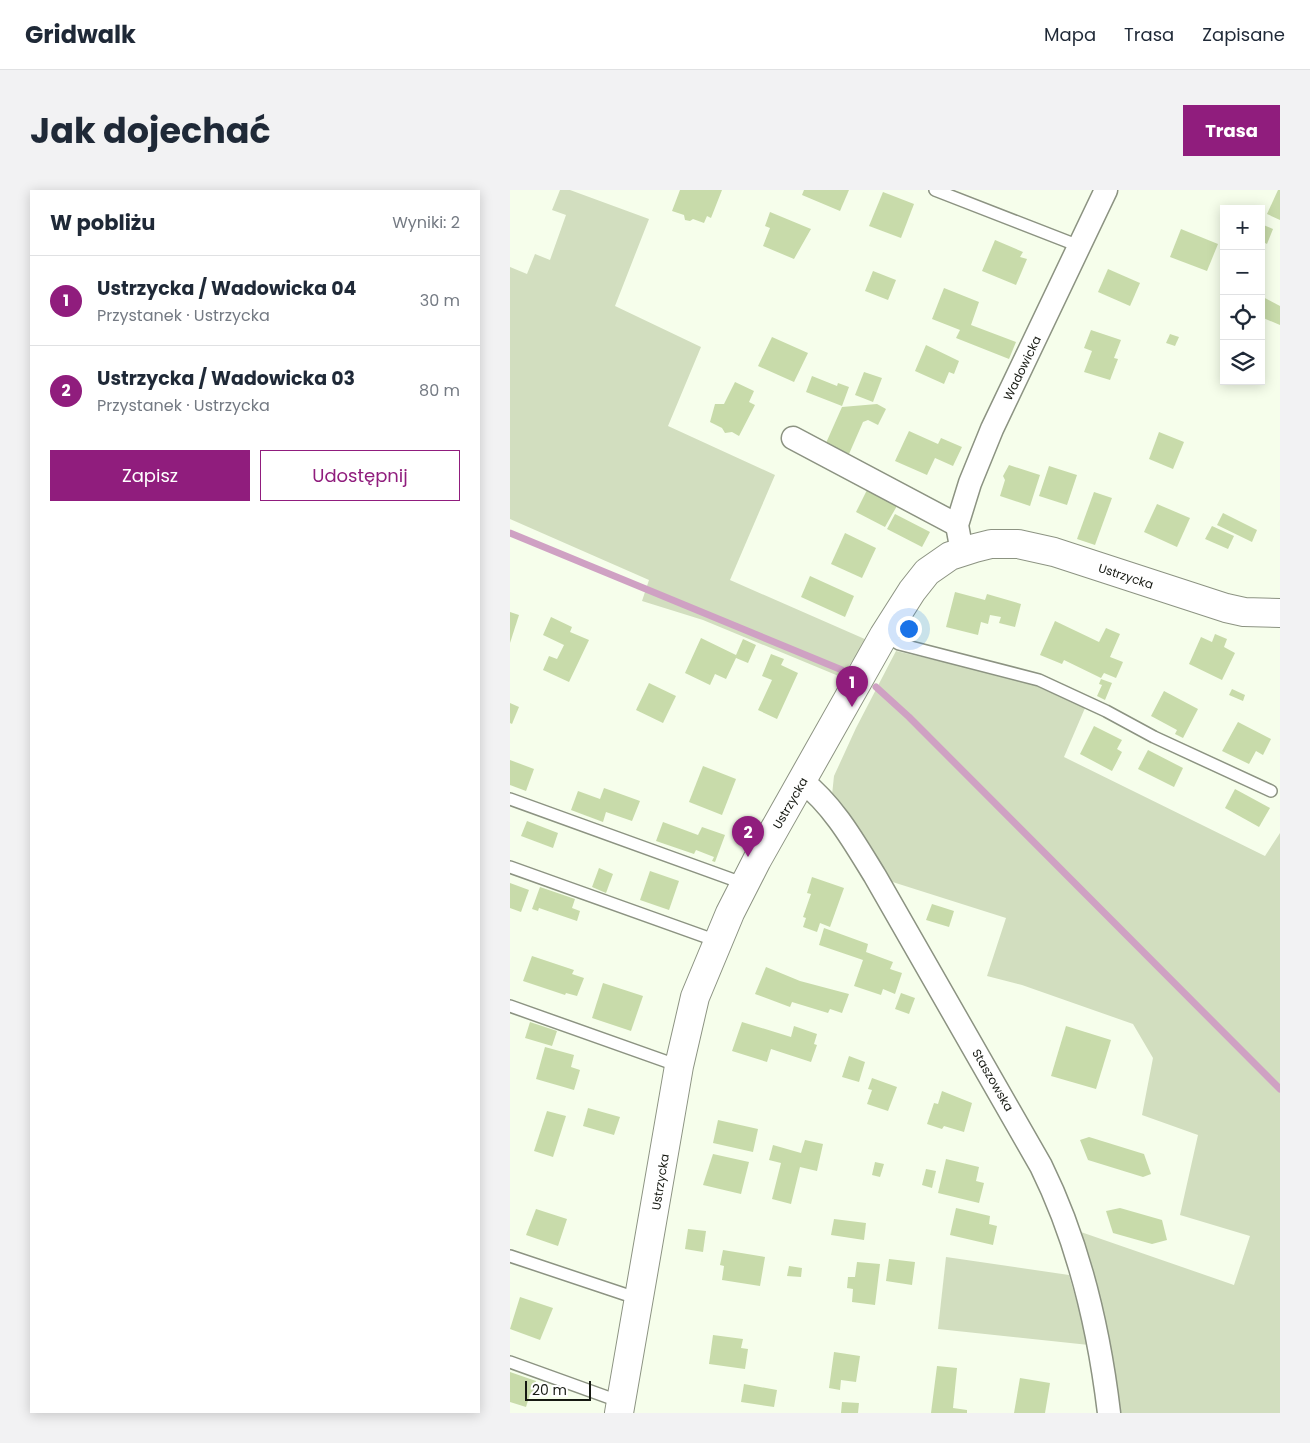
<!DOCTYPE html>
<html lang="pl">
<meta charset="utf-8">
<style>
body{margin:0;font-family:Poppins,sans-serif;background:#f2f2f3;color:#1f2937}
.controls{position:absolute;right:15px;top:15px;display:grid;overflow:hidden;border-radius:0px;box-shadow:0 2px 12px #0003}
.controls button{width:45px;height:45px;display:grid;place-items:center;padding:0;border:0;border-bottom:1px solid #e0e1e3;background:#fff;color:#1f2937;font:25px sans-serif}
.scale{position:absolute;left:15px;bottom:12px;width:66px;box-sizing:border-box;padding-left:5px;border:2px solid #161912;border-top:0;font-size:14px;line-height:18px;white-space:nowrap;color:#161912;-webkit-text-stroke:4px #fff;paint-order:stroke}
.you{position:absolute;left:398px;top:438px;width:18px;height:18px;margin:-12px;border:4px solid #fff;border-radius:50%;background:#1a73e8;box-shadow:0 0 0 8px #1a73e833}
.badge{display:grid;place-items:center;width:32px;height:32px;border-radius:50%;background:#901d7d;color:#fff;font-size:16px;font-weight:700}
.pin{position:absolute;translate:-50% -41px;filter:drop-shadow(0 1px 2px #0008)}
.pin::after{content:'';position:absolute;top:26px;width:18px;height:15px;background:inherit;clip-path:polygon(0 0,100% 0,50% 100%)}
.list{margin:0;padding:0;list-style:none}
h2{display:flex;justify-content:space-between;align-items:center;height:65px;margin:0;padding:0 20px;font-size:21px}
h2 small{font-size:16px;font-weight:400;color:#747a83}
.list li{display:grid;grid-template-columns:32px 1fr auto;gap:15px;align-items:center;box-sizing:border-box;height:90px;padding:0 20px;border-top:1px solid #e0e1e3}
.list b{display:block;font-size:19px;white-space:nowrap}
.list p{margin:0;font-size:16px;white-space:nowrap;color:#747a83}
.list em{font-size:16px;font-style:normal;color:#747a83}
.actions{display:flex;gap:10px;padding:15px 20px}
.actions a{flex:1;padding:11px 0;border:1px solid #901d7d;border-radius:0px;text-align:center;font-size:18px;color:#901d7d}
.actions .main{background:#901d7d;color:#fff}
.icon{flex:none;width:28px;height:28px;fill:none;stroke:currentColor;stroke-width:2;stroke-linecap:round;stroke-linejoin:round}
.map{position:relative;flex:none;width:770px;height:1223px;overflow:hidden;border-radius:0px}
header{display:flex;align-items:center;gap:30px;box-sizing:border-box;height:70px;padding:0 25px;background:#fff;border-bottom:1px solid #e0e1e3}
header strong{font-size:24px}
nav{display:flex;gap:28px;margin-inline-start:auto;font-size:18px}
.intro{display:flex;align-items:center;justify-content:space-between;box-sizing:border-box;height:120px;padding:0 30px}
h1{margin:0;font-size:35px}
.button{padding:12px 22px;border-radius:0px;background:#901d7d;color:#fff;font-size:18px;font-weight:700}
main{display:flex;gap:30px;padding:0 30px}
aside{flex:1;background:#fff;border-radius:0px;box-shadow:0 2px 12px #0003}
.map>svg:first-child{display:block}
</style>
<header>
<strong>Gridwalk</strong>
<nav><a>Mapa</a><a>Trasa</a><a>Zapisane</a></nav>
</header>
<div class="intro"><h1>Jak dojechać</h1><a class="button">Trasa</a></div>
<main>
<aside>
<h2>W pobliżu<small>Wyniki: 2</small></h2>
<ul class="list">
<li><span class="badge">1</span><div><b>Ustrzycka / Wadowicka 04</b><p>Przystanek · Ustrzycka</p></div><em>30 m</em></li>
<li><span class="badge">2</span><div><b>Ustrzycka / Wadowicka 03</b><p>Przystanek · Ustrzycka</p></div><em>80 m</em></li>
</ul>
<div class="actions"><a class="main">Zapisz</a><a>Udostępnij</a></div>
</aside>
<div class="map">
<svg width="770" height="1223" viewBox="0 0 770 1223">
<rect width="100%" height="100%" fill="#f6feeb"/>
<g fill="#d2debf">
<polygon points="50,0 60,0 139,29 105,116 191,157 158,236 265,285 220,390 357,450 331,487 193,430 132,411 139,390 0,329 0,77 17,84 25,64 40,70 56,25 42,20"/>
<polygon points="386,461 515,491 575,518 554,567 755,666 770,643 770,1223 609,1223 568,1041 724,1095 740,1046 670,1025 688,945 632,925 643,868 623,834 512,795 477,786 496,728 370,688 322,605 324,586 346,538"/>
<polygon points="436,1067 559,1085 579,1155 428,1139"/>
</g>
<g fill="none" stroke-linecap="round" stroke-linejoin="round">
<g stroke="#cfa1c3" stroke-width="7">
<polyline points="0,343 332,480"/>
<polyline points="366,497 399,527 770,899"/>
</g>
</g>
<g fill="#c8dbaa">
<polygon points="170,0 212,0 201,28 197,26 194,33 183,29 180,31 175,30 174,25 162,21"/>
<polygon points="294,0 339,0 330,21 292,5"/>
<polygon points="768,0 770,0 770,30 757,24"/>
<polygon points="373,2 404,14 391,48 359,36"/>
<polygon points="260,22 301,39 284,69 253,56 260,38 255,36"/>
<polygon points="751,34 763,39 757,54 751,51"/>
<polygon points="671,39 708,54 697,81 660,67"/>
<polygon points="485,50 513,62 510,67 517,69 506,95 472,81"/>
<polygon points="598,79 630,93 620,116 588,102"/>
<polygon points="363,81 386,90 378,110 355,101"/>
<polygon points="434,98 469,112 461,135 506,152 499,169 446,148 450,140 422,129"/>
<polygon points="751,106 770,116 770,135 751,127"/>
<polygon points="581,140 611,150 604,168 608,169 600,190 574,182 582,161 574,158"/>
<polygon points="660,144 669,147 665,156 656,153"/>
<polygon points="262,147 298,163 284,192 248,176"/>
<polygon points="416,155 449,171 444,184 439,182 434,194 405,181"/>
<polygon points="354,182 372,188 363,212 345,205"/>
<polygon points="302,186 327,196 328,193 339,197 332,216 296,202"/>
<polygon points="225,192 244,201 239,212 245,215 229,246 222,242 215,243 212,238 200,232 205,214 214,214"/>
<polygon points="367,214 376,219 368,235 358,230 353,232 339,264 316,253 332,217"/>
<polygon points="399,241 428,254 431,248 452,257 443,276 425,268 417,285 385,271"/>
<polygon points="649,242 674,252 663,279 639,269"/>
<polygon points="499,275 530,285 520,316 490,306 495,290 493,286"/>
<polygon points="539,276 567,285 557,315 529,306"/>
<polygon points="358,298 388,314 375,337 346,322"/>
<polygon points="584,302 602,308 585,355 567,349"/>
<polygon points="647,314 680,328 667,357 634,342"/>
<polygon points="713,323 747,340 742,352 707,335"/>
<polygon points="385,324 420,342 412,357 377,339"/>
<polygon points="702,336 724,346 718,359 695,349"/>
<polygon points="335,343 366,358 352,388 321,374"/>
<polygon points="300,386 344,406 335,427 291,407"/>
<polygon points="445,402 475,410 477,404 511,414 505,437 489,433 491,427 480,425 478,434 471,432 468,445 436,437"/>
<polygon points="0,422 9,425 0,453"/>
<polygon points="41,427 62,437 60,442 79,450 59,492 33,480 39,466 47,469 54,455 33,445"/>
<polygon points="545,431 589,452 596,438 610,444 600,467 613,472 606,488 594,483 591,488 554,470 552,474 530,465"/>
<polygon points="705,444 717,449 714,457 725,463 712,490 679,474 691,447 702,452"/>
<polygon points="191,448 226,465 233,449 246,455 238,473 226,468 216,489 205,484 200,495 175,483"/>
<polygon points="261,464 274,469 271,475 288,483 267,529 248,520 262,490 252,486"/>
<polygon points="591,489 602,493 595,510 587,506 592,495 589,494"/>
<polygon points="139,493 166,506 153,533 126,520"/>
<polygon points="722,499 735,505 733,511 719,505"/>
<polygon points="654,501 688,519 673,548 665,544 667,540 641,526"/>
<polygon points="0,513 9,517 2,534 0,533"/>
<polygon points="728,532 761,549 753,565 746,561 739,574 712,561"/>
<polygon points="584,536 612,550 607,559 612,562 602,581 570,564"/>
<polygon points="638,560 673,578 664,597 628,579"/>
<polygon points="0,570 24,579 16,601 0,595"/>
<polygon points="193,576 226,589 212,625 179,612"/>
<polygon points="94,598 130,611 122,631 96,622 93,632 61,620 68,601 90,609"/>
<polygon points="725,599 760,618 749,637 715,618"/>
<polygon points="17,631 48,643 43,658 11,646"/>
<polygon points="153,632 188,645 192,637 215,645 205,672 202,671 204,667 186,660 184,664 146,651"/>
<polygon points="89,678 103,684 96,703 82,697"/>
<polygon points="140,681 169,691 159,720 130,710"/>
<polygon points="302,687 334,698 320,737 310,733 307,742 293,737 296,728 293,727 301,704 297,703"/>
<polygon points="0,693 19,700 11,722 0,718"/>
<polygon points="30,697 65,709 62,718 70,721 67,731 29,718 28,721 22,719"/>
<polygon points="422,714 444,721 439,737 416,730"/>
<polygon points="314,738 358,754 356,762 383,772 380,779 392,783 385,804 373,799 371,805 344,796 353,770 309,755"/>
<polygon points="22,766 64,780 62,784 74,788 67,806 56,803 55,805 13,791"/>
<polygon points="256,777 290,791 339,804 332,823 320,819 318,823 282,812 280,817 245,804"/>
<polygon points="93,793 133,806 121,841 82,828"/>
<polygon points="391,803 405,808 399,824 385,819"/>
<polygon points="20,832 47,841 42,856 15,848"/>
<polygon points="232,832 281,847 284,836 307,844 304,854 307,855 301,872 261,859 257,872 222,861"/>
<polygon points="556,836 601,850 586,899 541,886"/>
<polygon points="35,857 64,865 61,877 70,880 64,900 26,889"/>
<polygon points="339,866 355,872 349,892 332,887"/>
<polygon points="362,888 387,897 378,921 357,914 362,900 358,899"/>
<polygon points="432,901 462,913 454,942 434,936 432,939 417,934 424,913 428,914"/>
<polygon points="78,918 110,927 104,945 73,936"/>
<polygon points="37,921 56,926 43,967 24,961"/>
<polygon points="208,930 248,939 243,962 203,953"/>
<polygon points="579,947 634,964 641,984 633,987 578,970 570,950"/>
<polygon points="295,950 313,954 307,981 290,977 281,1014 262,1009 271,973 259,970 263,955 291,963"/>
<polygon points="203,964 239,972 231,1004 193,995"/>
<polygon points="436,969 469,977 466,991 474,993 469,1013 428,1003"/>
<polygon points="365,972 374,974 370,987 362,985"/>
<polygon points="416,979 426,981 422,998 412,995"/>
<polygon points="446,1018 480,1026 479,1034 487,1036 483,1055 440,1045"/>
<polygon points="610,1018 652,1030 657,1050 642,1054 603,1043 596,1021"/>
<polygon points="26,1019 57,1029 48,1056 16,1045"/>
<polygon points="324,1029 356,1033 354,1050 321,1045"/>
<polygon points="178,1039 196,1041 193,1062 175,1059"/>
<polygon points="213,1060 255,1067 250,1096 212,1090 214,1076 210,1075"/>
<polygon points="379,1069 405,1072 402,1095 376,1091"/>
<polygon points="347,1072 370,1074 365,1115 342,1112 343,1099 337,1098 338,1087 345,1087"/>
<polygon points="279,1076 292,1078 291,1087 277,1086"/>
<polygon points="10,1107 43,1118 30,1150 0,1139"/>
<polygon points="203,1145 233,1149 231,1158 238,1159 235,1179 199,1174"/>
<polygon points="324,1162 350,1166 346,1192 331,1190 330,1200 319,1198"/>
<polygon points="427,1176 447,1178 443,1218 457,1220 457,1223 421,1223"/>
<polygon points="0,1182 26,1191 23,1198 29,1200 26,1206 20,1204 16,1217 0,1212"/>
<polygon points="510,1188 540,1193 535,1223 504,1223"/>
<polygon points="234,1194 267,1200 264,1217 231,1212"/>
<polygon points="332,1212 349,1213 348,1223 331,1223"/>
</g>
<g fill="none" stroke-linecap="round" stroke-linejoin="round">
<defs>
<g id="service">
<polyline points="425,0 569,56"/>
<polyline points="374,445 389,454 529,490 596,521 644,547 761,601"/>
<polyline points="0,609 235,694"/>
<polyline points="0,677 207,751"/>
<polyline points="0,816 169,876"/>
<polyline points="0,1066 129,1109"/>
<polyline points="0,1172 111,1212"/>
</g>
<g id="minor">
<polyline points="283,248 447,335"/>
<polyline points="452,362 447,335 460,293 482,239 596,0"/>
<path d="M292,591C324,616 344,652 365,686L531,976C569,1053 589,1139 599,1223"/>
</g>
<polyline id="tertiary" points="109,1223 169,876 185,807 220,723 247,670 374,445 402,401 417,382 440,366 465,358 481,354 508,354 544,362 716,418 734,422 770,423"/>
</defs>
<use href="#service" stroke="#8c9382" stroke-width="14"/>
<use href="#minor" stroke="#8c9382" stroke-width="25"/>
<use href="#tertiary" stroke="#8c9382" stroke-width="30"/>
<use href="#service" stroke="#fff" stroke-width="11"/>
<use href="#minor" stroke="#fff" stroke-width="22"/>
<use href="#tertiary" stroke="#fff" stroke-width="28"/>
</g>
<g text-anchor="middle" dominant-baseline="central" stroke-width="4.5" stroke-linejoin="round" paint-order="stroke">
<g font-size="12" fill="#161912" stroke="#fff">
<text transform="translate(512 178) rotate(-64)">Wadowicka</text>
<text transform="translate(616 386) rotate(18)">Ustrzycka</text>
<text transform="translate(280 613) rotate(-60)">Ustrzycka</text>
<text transform="translate(483 890) rotate(60)">Staszowska</text>
<text transform="translate(150 992) rotate(-81)">Ustrzycka</text>
</g>
</g>
</svg>
<div class="controls">
<button>+</button>
<button>−</button>
<button><svg class="icon" aria-label="locate" viewBox="0 0 24 24"><circle cx="12" cy="12" r="6"/><path d="M12 2v4M12 18v4M2 12h4M18 12h4"/></svg></button>
<button><svg class="icon" aria-label="layers" viewBox="0 0 24 24"><path d="M12 4l9 5-9 5-9-5zM3 14l9 5 9-5"/></svg></button>
</div>
<div class="scale">20 m</div>
<div class="you"></div>
<div class="pin badge" style="left:342px;top:517px">1</div>
<div class="pin badge" style="left:238px;top:667px">2</div>
</div>
</main>
